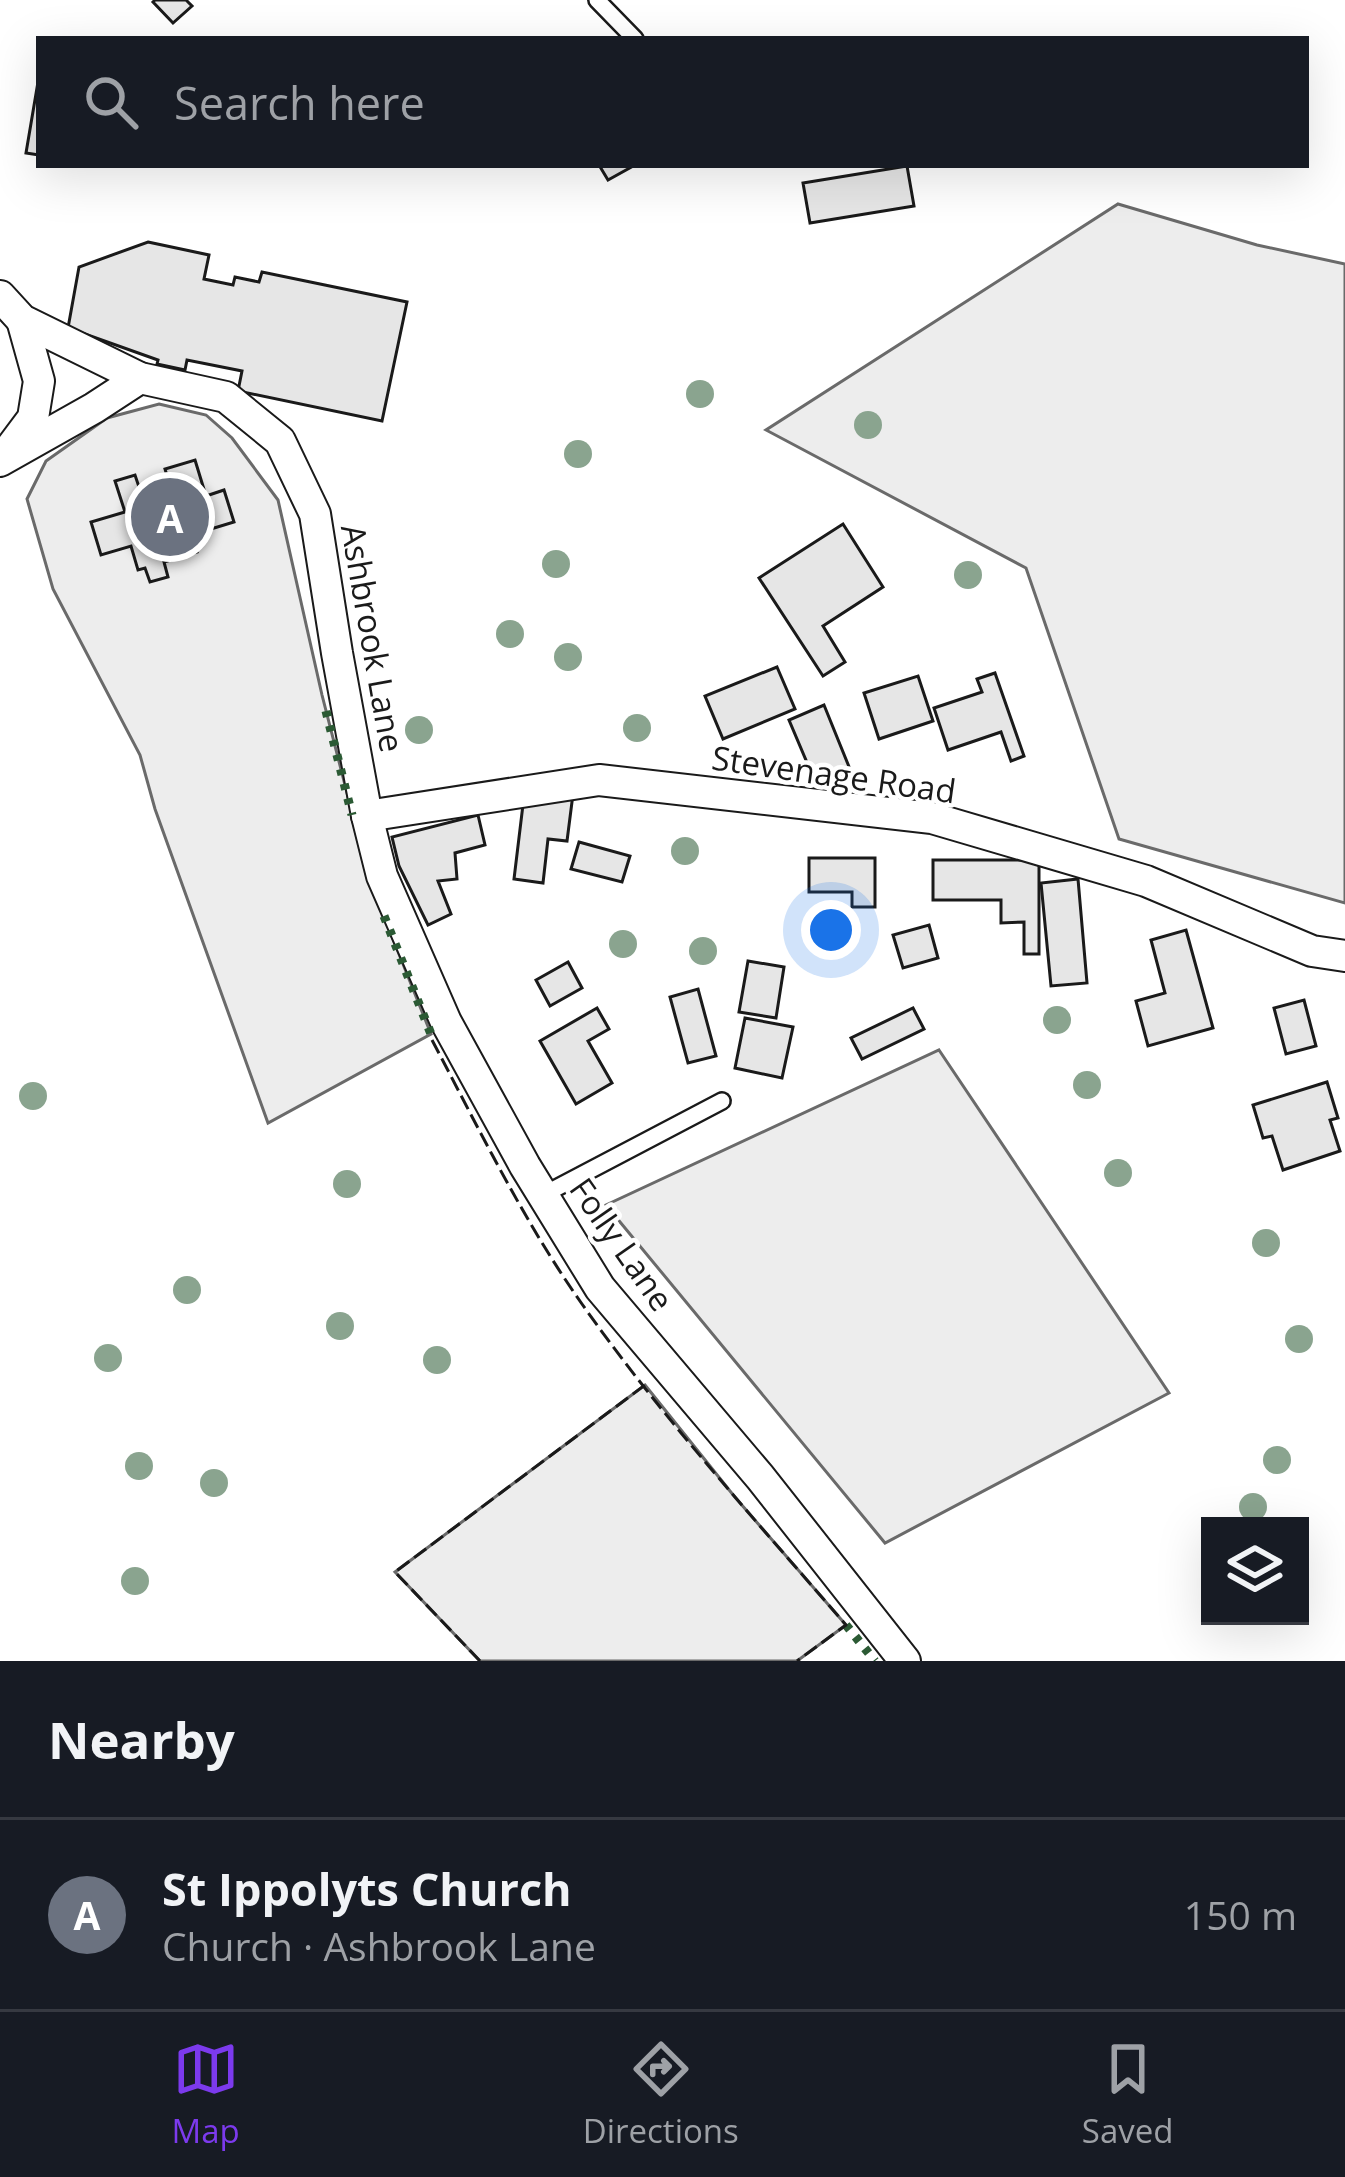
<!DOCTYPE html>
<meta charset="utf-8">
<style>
body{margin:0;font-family:"Open Sans",sans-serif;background:#242831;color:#f1f3f6}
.controls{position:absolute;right:36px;bottom:36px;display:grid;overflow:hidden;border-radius:0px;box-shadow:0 12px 48px #0002}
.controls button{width:108px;height:108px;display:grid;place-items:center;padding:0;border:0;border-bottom:3px solid #363941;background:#171b24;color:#f1f3f6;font:60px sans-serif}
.you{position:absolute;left:831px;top:930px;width:42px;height:42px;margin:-30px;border:9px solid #fff;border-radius:50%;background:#1a73e8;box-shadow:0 0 0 18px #1a73e833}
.badge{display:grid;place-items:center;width:78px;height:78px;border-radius:50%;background:#7c3aed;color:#fff;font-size:39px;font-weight:700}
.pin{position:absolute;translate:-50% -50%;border:6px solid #fff;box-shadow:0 3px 12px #0006}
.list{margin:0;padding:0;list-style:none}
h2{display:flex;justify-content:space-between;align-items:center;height:156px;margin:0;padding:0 48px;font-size:51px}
h2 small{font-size:39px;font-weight:400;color:#9ea1a6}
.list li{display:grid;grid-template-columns:78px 1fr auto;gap:36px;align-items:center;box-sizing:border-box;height:192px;padding:0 48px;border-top:3px solid #363941}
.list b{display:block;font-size:45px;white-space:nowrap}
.list p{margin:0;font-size:39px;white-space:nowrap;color:#9ea1a6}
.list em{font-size:39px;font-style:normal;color:#9ea1a6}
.icon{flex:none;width:66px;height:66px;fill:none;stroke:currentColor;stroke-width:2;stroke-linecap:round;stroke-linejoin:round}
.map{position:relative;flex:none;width:1345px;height:1661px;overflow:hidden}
.search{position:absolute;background:#171b24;box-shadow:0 12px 48px #0002;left:36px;right:36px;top:36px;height:132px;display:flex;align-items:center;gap:30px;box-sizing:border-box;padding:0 42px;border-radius:0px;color:#9ea1a6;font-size:45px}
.sheet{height:348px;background:#171b24}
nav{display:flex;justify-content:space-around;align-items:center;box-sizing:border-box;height:168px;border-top:3px solid #363941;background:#171b24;font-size:33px;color:#9ea1a6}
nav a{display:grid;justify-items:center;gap:6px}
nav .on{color:#7c3aed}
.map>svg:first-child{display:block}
</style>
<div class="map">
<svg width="1345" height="1661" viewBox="0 0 1345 1661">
<rect width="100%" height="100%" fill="#fff"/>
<g fill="#ededed" stroke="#6a6a6a" stroke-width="3">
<polygon points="1118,204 1257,245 1345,264 1345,903 1119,839 1026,568 766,430"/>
<polygon points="159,404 206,415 232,438 278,500 322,695 369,879 431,1034 268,1123 155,809 140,755 53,589 27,499 46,461 107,418"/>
<polygon points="939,1050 1169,1393 885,1543 606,1205"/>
<polygon points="645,1385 734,1496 846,1625 797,1661 480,1661 395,1572"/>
</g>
<g fill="#e6e6e6" stroke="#1a1a1a" stroke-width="3">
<polygon points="155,0 186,0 192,6 173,23 153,2"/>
<polygon points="39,76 39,155 26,153"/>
<polygon points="599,165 635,165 608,180"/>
<polygon points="907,166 914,206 810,223 803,183"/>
<polygon points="148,242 209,255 204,279 233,285 235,277 259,282 262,272 407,302 382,421 238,391 242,371 187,360 185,370 157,364 158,360 68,328 79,267"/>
<polygon points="195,460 206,496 224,490 234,522 191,535 197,552 164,562 168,577 150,582 145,568 138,570 131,546 101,555 91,522 125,512 115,481 135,475 139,487 168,479 165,469"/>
<polygon points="843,524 883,587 823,626 845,662 823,676 759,578"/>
<polygon points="777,667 795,709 723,739 705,696"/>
<polygon points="995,673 1024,756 1011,761 1001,732 948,750 934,708 982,692 977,679"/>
<polygon points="918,676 933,721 879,739 864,693"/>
<polygon points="824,705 856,784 822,798 789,720"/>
<polygon points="525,788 573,794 567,841 548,839 543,883 514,879"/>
<polygon points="478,815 485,845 455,853 457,879 438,881 451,914 428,925 399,866 392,837"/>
<polygon points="579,842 630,856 622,882 571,869"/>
<polygon points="809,858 875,858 875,907 852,907 852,892 809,892"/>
<polygon points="933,860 1039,860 1039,954 1024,954 1024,922 1001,923 1001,900 933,900"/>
<polygon points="1078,879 1087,983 1051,986 1041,883"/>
<polygon points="929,925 938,958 903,968 893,935"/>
<polygon points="1186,930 1213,1028 1148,1046 1136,1001 1165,993 1151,940"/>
<polygon points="748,961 784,967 776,1018 739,1012"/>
<polygon points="568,962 582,988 550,1006 536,980"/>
<polygon points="698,989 716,1056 688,1063 670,997"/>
<polygon points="1304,1000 1316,1046 1286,1054 1274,1008"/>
<polygon points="597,1008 609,1029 588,1041 612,1083 576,1104 540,1041"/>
<polygon points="913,1008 924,1029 862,1059 851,1038"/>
<polygon points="745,1018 793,1027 782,1078 735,1068"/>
<polygon points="1327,1082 1338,1118 1330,1120 1340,1151 1283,1170 1272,1136 1263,1138 1253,1105"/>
</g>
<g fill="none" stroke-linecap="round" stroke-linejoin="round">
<defs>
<g id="service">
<polyline points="597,0 635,39"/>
<polyline points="543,1195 722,1101"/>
</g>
<g id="minor">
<polyline points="0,296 22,320 140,378 226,397 280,441 315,514 337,653 367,816 382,876 446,1022 525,1166 600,1288 760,1477 905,1661"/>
<polyline points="9,450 33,418 39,381 22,320"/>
<polyline points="0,461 94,408 140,378"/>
<polyline points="367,816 599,780 932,818 1146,881 1312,951 1345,956"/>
</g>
</defs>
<use href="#service" stroke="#1a1a1a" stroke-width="20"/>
<use href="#minor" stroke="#1a1a1a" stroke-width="34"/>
<use href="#service" stroke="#fff" stroke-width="15"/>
<use href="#minor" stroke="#fff" stroke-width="30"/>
<g stroke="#2b5a34" stroke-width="9" stroke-dasharray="6 9" stroke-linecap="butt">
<polyline points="326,711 352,815"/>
<polyline points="384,916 431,1034"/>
<polyline points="846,1625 875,1661"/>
</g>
<g stroke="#1a1a1a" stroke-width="3" stroke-dasharray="15 6" stroke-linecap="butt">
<path d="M432,1040C479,1129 524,1222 582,1304C660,1415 757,1522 846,1625L797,1661"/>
<polyline points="480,1661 395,1572 645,1385"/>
</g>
</g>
<g fill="#8aa48f">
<circle cx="700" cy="394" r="14"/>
<circle cx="868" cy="425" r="14"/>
<circle cx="578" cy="454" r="14"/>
<circle cx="556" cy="564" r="14"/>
<circle cx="968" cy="575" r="14"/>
<circle cx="510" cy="634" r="14"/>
<circle cx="568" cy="657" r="14"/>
<circle cx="637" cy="728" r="14"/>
<circle cx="419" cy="730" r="14"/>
<circle cx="685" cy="851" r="14"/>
<circle cx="623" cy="944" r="14"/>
<circle cx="703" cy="951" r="14"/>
<circle cx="1057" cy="1020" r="14"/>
<circle cx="1087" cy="1085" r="14"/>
<circle cx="33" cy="1096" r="14"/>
<circle cx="1118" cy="1173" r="14"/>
<circle cx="347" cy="1184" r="14"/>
<circle cx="1266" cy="1243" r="14"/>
<circle cx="187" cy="1290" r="14"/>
<circle cx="340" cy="1326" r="14"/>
<circle cx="1299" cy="1339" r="14"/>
<circle cx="108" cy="1358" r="14"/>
<circle cx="437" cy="1360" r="14"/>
<circle cx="1277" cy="1460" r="14"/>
<circle cx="139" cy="1466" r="14"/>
<circle cx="214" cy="1483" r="14"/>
<circle cx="1253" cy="1507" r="14"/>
<circle cx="135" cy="1581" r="14"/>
</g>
<g text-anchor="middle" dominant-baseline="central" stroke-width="9" stroke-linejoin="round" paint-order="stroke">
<g font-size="33" fill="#1a1a1a" stroke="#fff">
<text transform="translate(373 638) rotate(80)">Ashbrook Lane</text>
<text transform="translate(834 774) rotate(8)">Stevenage Road</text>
<text transform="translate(622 1244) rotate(55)">Folly Lane</text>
</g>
</g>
</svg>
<div class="controls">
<button><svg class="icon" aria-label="layers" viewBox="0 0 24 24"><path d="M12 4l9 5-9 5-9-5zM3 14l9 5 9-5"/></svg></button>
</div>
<div class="you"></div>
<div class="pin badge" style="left:170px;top:517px;background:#6b7280">A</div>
<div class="search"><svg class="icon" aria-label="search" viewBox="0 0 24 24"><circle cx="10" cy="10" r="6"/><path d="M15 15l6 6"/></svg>Search here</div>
</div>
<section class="sheet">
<h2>Nearby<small></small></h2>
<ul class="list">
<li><span class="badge" style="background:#6b7280">A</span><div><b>St Ippolyts Church</b><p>Church · Ashbrook Lane</p></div><em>150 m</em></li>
</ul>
</section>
<nav>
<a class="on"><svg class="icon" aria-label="map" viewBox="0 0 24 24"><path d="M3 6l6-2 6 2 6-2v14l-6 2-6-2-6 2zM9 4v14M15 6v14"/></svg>Map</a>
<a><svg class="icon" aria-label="directions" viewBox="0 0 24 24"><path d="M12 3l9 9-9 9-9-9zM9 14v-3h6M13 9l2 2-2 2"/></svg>Directions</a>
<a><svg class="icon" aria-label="saved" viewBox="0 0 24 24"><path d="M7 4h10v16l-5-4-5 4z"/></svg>Saved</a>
</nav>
